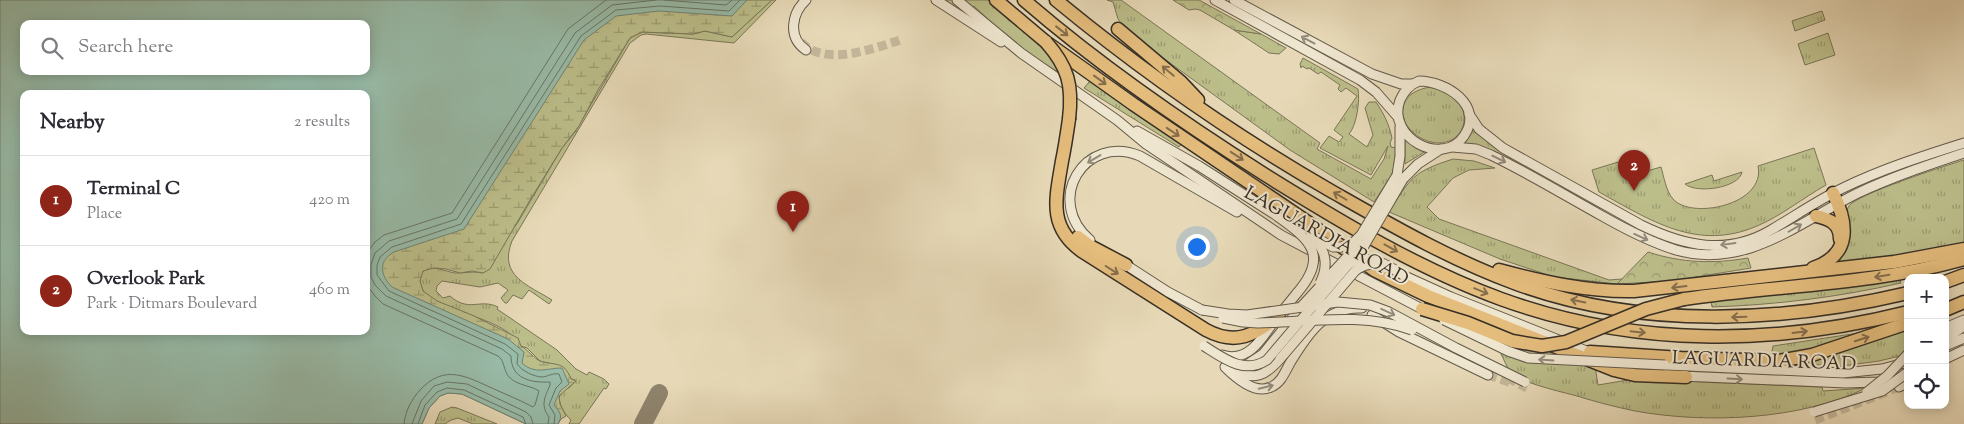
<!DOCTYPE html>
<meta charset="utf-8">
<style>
body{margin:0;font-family:"Sorts Mill Goudy",serif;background:#f2f2f3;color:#2b2b33}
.controls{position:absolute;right:15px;bottom:15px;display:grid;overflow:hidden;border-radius:10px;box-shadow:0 2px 12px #0003}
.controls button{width:45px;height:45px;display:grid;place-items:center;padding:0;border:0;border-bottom:1px solid #e1e1e2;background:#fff;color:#2b2b33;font:25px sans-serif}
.you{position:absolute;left:1196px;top:246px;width:18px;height:18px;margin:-12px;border:4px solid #fff;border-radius:50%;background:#1a73e8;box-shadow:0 0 0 8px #1a73e833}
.badge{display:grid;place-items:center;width:32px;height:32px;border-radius:50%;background:#8f2418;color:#fff;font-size:16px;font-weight:700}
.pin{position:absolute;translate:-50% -41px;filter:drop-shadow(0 1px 2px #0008)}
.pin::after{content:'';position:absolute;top:26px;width:18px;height:15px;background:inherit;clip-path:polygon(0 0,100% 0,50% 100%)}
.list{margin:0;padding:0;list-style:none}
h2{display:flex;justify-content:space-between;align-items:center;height:65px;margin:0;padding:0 20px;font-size:21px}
h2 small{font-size:16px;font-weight:400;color:#7c7c81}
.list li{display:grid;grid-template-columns:32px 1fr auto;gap:15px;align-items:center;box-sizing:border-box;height:90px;padding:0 20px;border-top:1px solid #e1e1e2}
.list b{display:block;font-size:19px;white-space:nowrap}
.list p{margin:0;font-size:16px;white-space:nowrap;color:#7c7c81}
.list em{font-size:16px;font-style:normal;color:#7c7c81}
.icon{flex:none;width:28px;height:28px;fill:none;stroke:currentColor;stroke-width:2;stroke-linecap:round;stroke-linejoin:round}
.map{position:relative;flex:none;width:1964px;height:424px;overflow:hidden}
.search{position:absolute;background:#fff;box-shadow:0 2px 12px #0003;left:20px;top:20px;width:350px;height:55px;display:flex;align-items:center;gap:12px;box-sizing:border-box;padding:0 18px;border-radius:10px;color:#7c7c81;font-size:19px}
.panel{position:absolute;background:#fff;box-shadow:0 2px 12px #0003;left:20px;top:90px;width:350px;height:245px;border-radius:10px}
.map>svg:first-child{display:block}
</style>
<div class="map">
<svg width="1964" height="424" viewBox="0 0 1964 424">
<defs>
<pattern id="grass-tufts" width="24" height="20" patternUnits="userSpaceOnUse" patternTransform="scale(1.25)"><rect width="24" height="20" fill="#bcbe8a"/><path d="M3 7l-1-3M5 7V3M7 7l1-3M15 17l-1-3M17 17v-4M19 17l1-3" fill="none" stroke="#9a9b71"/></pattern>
<pattern id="forest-crowns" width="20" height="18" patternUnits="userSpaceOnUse" patternTransform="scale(1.25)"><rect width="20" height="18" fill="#bcbe8a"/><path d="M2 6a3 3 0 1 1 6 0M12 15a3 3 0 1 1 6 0" fill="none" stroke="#9a9b71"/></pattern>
<pattern id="wetland-marsh" width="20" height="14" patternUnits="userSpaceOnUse" patternTransform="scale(1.25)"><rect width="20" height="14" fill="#bcbe8a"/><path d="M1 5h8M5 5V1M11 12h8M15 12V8" fill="none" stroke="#9a9b71"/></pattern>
</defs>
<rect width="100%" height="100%" fill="#e7d9b7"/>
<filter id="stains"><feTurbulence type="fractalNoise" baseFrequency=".004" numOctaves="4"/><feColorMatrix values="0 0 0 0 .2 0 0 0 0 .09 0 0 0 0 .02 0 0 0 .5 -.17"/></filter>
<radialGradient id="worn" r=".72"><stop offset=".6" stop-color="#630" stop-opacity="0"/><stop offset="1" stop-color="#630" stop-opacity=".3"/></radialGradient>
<g fill="url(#grass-tufts)" stroke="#7a7658">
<path d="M772,0H776L734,43L646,34L641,35L630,43L512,241C498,276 528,285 552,300L549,304L529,290L522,299L513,295L507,303H505L501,298L508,290L498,283L480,287L442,281L437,286L436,291L443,298L450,296C469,313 480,298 498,307L497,309L557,350L576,369L587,375L589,372L604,379L609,384L606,389L604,388L579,424H569L571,420C564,414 557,402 560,393L570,387L575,380L571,379C566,365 552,364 540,361L527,348L521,346C504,317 449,315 425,293C421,289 419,280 421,275C427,260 447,273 456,273C465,273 473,271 483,273L518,222L562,148L575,132L630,38L642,32L693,34L705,31L732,37Z"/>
<polygon points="944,0 988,0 1045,49 1073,81 1020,49 974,6 966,15"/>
<path d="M1107,0H1121L1320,143L1317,149L1371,179L1384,159L1388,146L1371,175L1320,148L1329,136L1339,142L1343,137L1334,130L1357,96L1346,88L1341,92L1338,89L1340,85L1321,72L1318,74L1309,68L1307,69L1302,66L1301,68L1300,64L1303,58L1358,89C1360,100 1357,125 1349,134L1367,147L1373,135L1365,108L1369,102H1376C1384,114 1389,124 1392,138L1390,143L1391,147L1396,148L1393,173L1374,202L1290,150L1130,34L1118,19L1113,2Z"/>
<polygon points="1822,11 1825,20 1795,31 1792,21"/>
<polygon points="1234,30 1261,34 1286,48 1279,54 1269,53"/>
<polygon points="1828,33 1835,55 1805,65 1798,44"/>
<polygon points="1090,81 1182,143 1179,147 1084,88"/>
<path d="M1431,87C1489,101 1462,162 1419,137C1412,133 1404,124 1403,116C1400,98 1415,89 1431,87Z"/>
<polygon points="1473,129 1571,189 1569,193 1495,152 1465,143"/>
<polygon points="1406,139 1426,151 1405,164 1405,141"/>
<path d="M1814,148L1826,185C1803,198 1781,216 1757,226C1697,252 1650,220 1599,192L1592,170L1628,159L1633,175L1661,167C1664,177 1666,191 1673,199C1691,220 1766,205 1758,166Z"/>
<path d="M1453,159L1474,161L1495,168L1469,170L1453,178L1427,207L1439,219L1609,280L1622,279L1617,284L1554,277L1500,259L1389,212C1411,177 1413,172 1453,159Z"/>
<path d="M1964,160V244L1833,266C1837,249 1841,219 1849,206C1855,195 1947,165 1964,160Z"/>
<path d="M1742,172C1739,188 1697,194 1685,184L1712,175L1714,181Z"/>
<path d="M1899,277L1901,283C1839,297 1776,305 1712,307L1711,302Z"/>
<polygon points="1908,329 1908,354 1879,361 1835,367 1834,365 1784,365"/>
<polygon points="1865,332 1810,351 1771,357 1773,346"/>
<path d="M1510,334L1595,366L1598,385L1634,379L1822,387L1823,391L1866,388C1801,420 1707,424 1635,411C1616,407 1596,402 1577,396C1562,392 1523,383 1512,374C1507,369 1504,359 1501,354Z"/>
<polygon points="452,407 457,408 497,424 473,424 458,418 451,420 445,424 435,424 440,412"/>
</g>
<g fill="url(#forest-crowns)" stroke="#7a7658">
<polygon points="1173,0 1199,0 1261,34 1234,30 1200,10 1195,9 1189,10"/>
<path d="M1648,252C1682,263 1713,264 1748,258L1751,268L1671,281L1617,284Z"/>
</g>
<path fill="url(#wetland-marsh)" stroke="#7a7658" d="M361,0H772L732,37L705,31L693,34L642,32L630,38L598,90L579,126L562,148L530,200L490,269L483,273L472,271L460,273L446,269L434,268L423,271L420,281L423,291L437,301L472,315L518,338L521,346C527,349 535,359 540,361C554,366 564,360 571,379L576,381L559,396L560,404L566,416L561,419L558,424H526L462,394L448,393L440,396L429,408L422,424L388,373L366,277V94H317L366,71V24Z"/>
<path fill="#98bba8" stroke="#718374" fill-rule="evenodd" d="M0,0H747L732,16L659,11L616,16L584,40L464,229L394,252C378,261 380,275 392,287L508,339L524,352L522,363C535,375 547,368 562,368L569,384L560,391L554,405C560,412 563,415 558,424H526L462,394L448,393L440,396L429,408L422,424H0ZM24,24H366V71H24ZM24,94H366V331H24Z"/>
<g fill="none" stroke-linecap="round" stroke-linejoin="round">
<g stroke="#687566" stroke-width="1">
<polyline points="664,0 726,5 732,0"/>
<polyline points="366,254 375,242 384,235 452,213 568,29 606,0"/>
<path d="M366,284L375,296L383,304L498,356C505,361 503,370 509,377C518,386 530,385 539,391L535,405L533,407C520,400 507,395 494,389C467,377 445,363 420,390C412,399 405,411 404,424"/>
<polyline points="412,424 421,401 434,386 447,382 467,384 526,412 531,417 533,424"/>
<polyline points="418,424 425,405 437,392 447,388 464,390 523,417 526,424"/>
<path d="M548,424L549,417C540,405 545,397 550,385V382C531,383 511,379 511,356L502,349L386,296L375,285L371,277V264L375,253L389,241L457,219L575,33L612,5L656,0"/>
<path d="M554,424L555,415L549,405L556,388L562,382L559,374C552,373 549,376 543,377C534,377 522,371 517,364L518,354L505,344L389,291L377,275V265L380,257L392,247L461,224L581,36L616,10L660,6L729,11L740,0"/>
</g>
<polyline stroke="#8f846e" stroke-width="18" points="643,424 659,393"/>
<g stroke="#c4b79a" stroke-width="9" stroke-dasharray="9 4.5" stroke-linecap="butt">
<path d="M801,42C824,67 873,49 900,40"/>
<polyline points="1488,375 1512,383"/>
<polyline points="1508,378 1527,388"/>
<polyline points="1815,420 1899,387"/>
</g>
<defs>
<g id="minor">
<polyline points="936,0 1001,42"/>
<polyline points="957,0 1021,53 1117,120 1146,144 1281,235 1422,309"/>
<polyline points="1215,0 1360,80 1376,92 1397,116"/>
<polyline points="1234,0 1372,74 1401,84 1412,84"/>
<path d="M806,50C787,37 792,13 806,0"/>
<path d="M1419,81C1445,81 1485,105 1464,136C1442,168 1386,137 1400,100C1404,91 1409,85 1419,81Z"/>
<path d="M1469,114L1479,129L1503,148L1641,225C1684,246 1727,256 1771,230C1795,216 1818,200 1843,188C1882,169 1923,156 1964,143"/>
<polyline points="1137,131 1199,166 1282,219"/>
<path d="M1452,147L1476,149L1491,155C1530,174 1566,196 1604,217C1627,230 1650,242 1676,250C1746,270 1799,222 1858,193C1892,177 1928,165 1964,153"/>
<polyline points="1397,175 1400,156 1400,127"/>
<polyline points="1403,179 1418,164 1441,149"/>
<path d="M1090,240C1044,201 1084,133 1140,156L1237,212"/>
<polyline points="1123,263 1168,292 1202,310"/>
<polyline points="1396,272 1451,297 1594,354"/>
<polyline points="1280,314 1297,293"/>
<polyline points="1372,315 1399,332 1488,375"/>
<polyline points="1945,328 1964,320"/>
<polyline points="1945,339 1964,326"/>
<polyline points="1945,346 1964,338"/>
<path d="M1222,355C1246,363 1260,342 1272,324"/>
<polyline points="1945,359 1964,350"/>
<polyline points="1665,365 1843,373 1882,369 1908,362"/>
<polyline points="1245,366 1263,354 1301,307"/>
<path d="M1225,367C1236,378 1255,395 1271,387C1281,383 1285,372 1290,363C1307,335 1325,306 1362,308"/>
<path d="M1234,371C1255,381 1266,375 1280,359"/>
<polyline points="1681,376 1846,383 1878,382 1900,378"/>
<polyline points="1899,387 1908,383"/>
</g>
<g id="highway">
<polyline points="996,0 1046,42 1133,104 1309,223 1374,270 1428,296 1614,370 1635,375 1686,377"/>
<path d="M1024,0C1099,65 1183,123 1267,176C1341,222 1419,269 1501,299C1633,347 1773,346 1908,312"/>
<path d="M1056,0C1142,71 1234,135 1331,191C1391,225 1451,260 1517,284C1641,329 1781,323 1908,293"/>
<polyline points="1118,29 1181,82 1198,100"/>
<path d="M1069,119C1067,133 1065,147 1062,161C1056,198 1047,227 1083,252L1206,330C1236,346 1255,335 1278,316"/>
<path d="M1816,216C1829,219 1840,223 1840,239"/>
<polyline points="1078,237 1090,246 1126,265"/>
<path d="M1813,268C1852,255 1848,223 1833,193"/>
<path d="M1499,270C1544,282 1588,292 1634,291L1894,262L1964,249"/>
<polyline points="1945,282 1964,275"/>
<path d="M1684,299C1777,285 1873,285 1964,259"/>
<polyline points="1945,310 1964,302"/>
<polyline points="1590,352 1681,358 1778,361 1812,355 1908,323"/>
</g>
</defs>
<use href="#minor" stroke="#635a4a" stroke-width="11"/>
<use href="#highway" stroke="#372f25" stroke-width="15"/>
<use href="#minor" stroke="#efe6d0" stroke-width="9"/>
<use href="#highway" stroke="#e4bc7c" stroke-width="12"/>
<defs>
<g id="minor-bridge">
<path d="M1277,216C1311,240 1329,256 1297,293"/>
<polyline points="1311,235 1333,247 1341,247 1353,243 1361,235 1397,175"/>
<path d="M1315,240C1327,252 1328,268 1320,283"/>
<path d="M1351,263C1371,254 1386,264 1403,275"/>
<polyline points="1301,307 1359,244"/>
<polyline points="1202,310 1228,314 1247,315 1338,302 1370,305 1389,312 1456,348 1525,382"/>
<path d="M1223,318L1243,322L1258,323C1309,322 1362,312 1412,330"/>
<polyline points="1444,320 1508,351 1528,358 1665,365"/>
<path d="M1204,346C1223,358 1244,375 1267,360L1364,246L1403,179"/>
<path d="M1280,359L1355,271C1365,263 1374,263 1385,267"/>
<polyline points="1867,392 1887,376 1908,354"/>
<polyline points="1814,412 1882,391 1908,372"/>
</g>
<g id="highway-bridge">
<path d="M1046,42C1068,67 1073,85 1069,119"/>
<polyline points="1422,309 1468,323 1512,341 1542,346 1566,342 1646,309 1684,299"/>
</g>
</defs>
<use href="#minor-bridge" stroke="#635a4a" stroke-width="11" stroke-linecap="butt"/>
<use href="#highway-bridge" stroke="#372f25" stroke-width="15" stroke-linecap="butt"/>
<use href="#minor-bridge" stroke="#efe6d0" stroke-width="9"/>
<use href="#highway-bridge" stroke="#e4bc7c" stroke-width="12"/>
</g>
<defs><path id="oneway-shaft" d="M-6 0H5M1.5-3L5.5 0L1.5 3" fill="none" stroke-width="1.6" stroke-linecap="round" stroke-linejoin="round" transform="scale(1.25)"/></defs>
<g stroke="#856e4c">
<use href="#oneway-shaft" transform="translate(1062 31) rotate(38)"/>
<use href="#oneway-shaft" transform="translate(1168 71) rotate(-140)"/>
<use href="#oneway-shaft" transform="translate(1100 80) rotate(36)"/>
<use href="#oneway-shaft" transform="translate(1173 132) rotate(34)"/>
<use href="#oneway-shaft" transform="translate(1237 156) rotate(33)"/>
<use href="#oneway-shaft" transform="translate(1340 196) rotate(-150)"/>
<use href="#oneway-shaft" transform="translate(1391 248) rotate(29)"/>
<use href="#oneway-shaft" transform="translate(1112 270) rotate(32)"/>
<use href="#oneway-shaft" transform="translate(1882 276) rotate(171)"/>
<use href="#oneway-shaft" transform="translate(1679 287) rotate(173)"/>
<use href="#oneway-shaft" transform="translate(1481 291) rotate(22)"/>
<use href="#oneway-shaft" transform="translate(1578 301) rotate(-168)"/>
<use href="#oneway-shaft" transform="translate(1739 317) rotate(178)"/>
<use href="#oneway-shaft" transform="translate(1638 332) rotate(6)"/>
<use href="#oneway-shaft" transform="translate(1800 332) rotate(-7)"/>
<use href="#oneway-shaft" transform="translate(1862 339) rotate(-18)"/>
</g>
<g stroke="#938a7a">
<use href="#oneway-shaft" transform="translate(1308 40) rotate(-152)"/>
<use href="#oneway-shaft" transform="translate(1094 159) rotate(149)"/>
<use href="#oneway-shaft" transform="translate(1499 159) rotate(26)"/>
<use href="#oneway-shaft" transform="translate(1795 228) rotate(-30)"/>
<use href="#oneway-shaft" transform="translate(1641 237) rotate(24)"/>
<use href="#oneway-shaft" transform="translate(1728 244) rotate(172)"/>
<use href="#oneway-shaft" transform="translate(1388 312) rotate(25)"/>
<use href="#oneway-shaft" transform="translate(1546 360) rotate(-176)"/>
<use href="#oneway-shaft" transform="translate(1735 379) rotate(3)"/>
<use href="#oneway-shaft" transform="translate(1266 387) rotate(-14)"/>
</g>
<g text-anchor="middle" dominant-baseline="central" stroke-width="4" stroke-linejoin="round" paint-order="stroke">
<g font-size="19" fill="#372f25" stroke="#efe6d0">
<text transform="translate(1326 237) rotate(29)">LAGUARDIA ROAD</text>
<text transform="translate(1764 362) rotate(2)">LAGUARDIA ROAD</text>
</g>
</g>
<rect width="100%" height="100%" filter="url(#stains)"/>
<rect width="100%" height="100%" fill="url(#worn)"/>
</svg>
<div class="controls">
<button>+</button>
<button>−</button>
<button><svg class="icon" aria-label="locate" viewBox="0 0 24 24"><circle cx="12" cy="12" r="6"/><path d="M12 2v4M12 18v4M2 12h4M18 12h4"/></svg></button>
</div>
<div class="you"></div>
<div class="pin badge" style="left:793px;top:232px">1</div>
<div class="pin badge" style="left:1634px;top:191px">2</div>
<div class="search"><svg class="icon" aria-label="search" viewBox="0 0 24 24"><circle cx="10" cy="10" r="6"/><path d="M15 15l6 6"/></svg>Search here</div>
<section class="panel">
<h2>Nearby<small>2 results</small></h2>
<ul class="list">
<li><span class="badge">1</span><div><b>Terminal C</b><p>Place</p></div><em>420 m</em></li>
<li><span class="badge">2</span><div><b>Overlook Park</b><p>Park · Ditmars Boulevard</p></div><em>460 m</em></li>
</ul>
</section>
</div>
